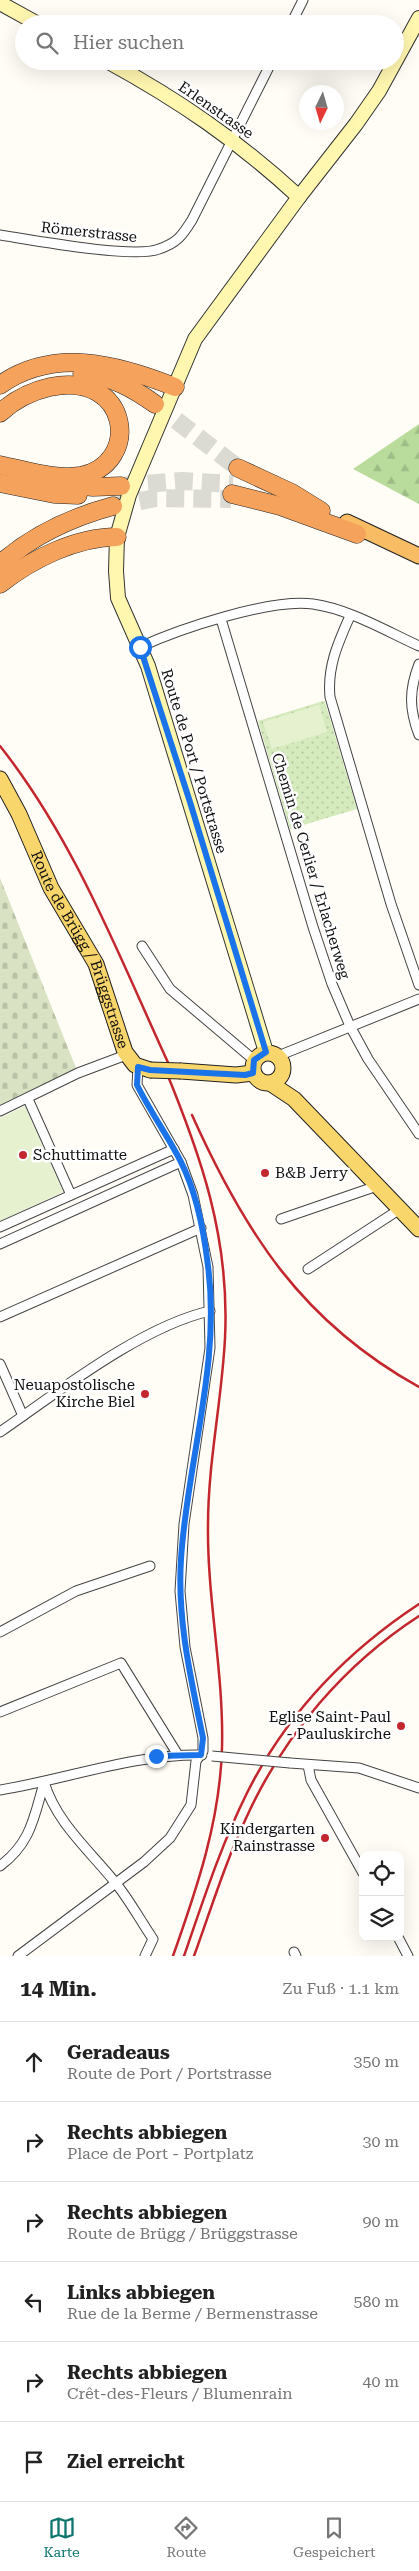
<!DOCTYPE html>
<html lang="de">
<meta charset="utf-8">
<style>
body{margin:0;font-family:"Roboto Serif",serif;background:#f6f6f6;color:#222}
.controls{position:absolute;right:15px;bottom:15px;display:grid;overflow:hidden;border-radius:10px;box-shadow:0 5px 20px #0002}
.controls button{width:45px;height:45px;display:grid;place-items:center;padding:0;border:0;border-bottom:1px solid #e0e0e0;background:#fff;color:#222;font:25px sans-serif}
.compass{position:absolute;left:299px;top:85px;width:45px;height:45px;border-radius:50%;background:#fff;box-shadow:0 5px 20px #0002;rotate:185deg}
.stop{position:absolute;width:15px;height:15px;margin:-11px;border:4px solid #1a73e8;border-radius:50%;background:#fff}
.stop.end{background:#1a73e8;border-color:#fff;box-shadow:0 1px 5px #0008}
.list{margin:0;padding:0;list-style:none}
h2{display:flex;justify-content:space-between;align-items:center;height:65px;margin:0;padding:0 20px;font-size:21px}
h2 small{font-size:16px;font-weight:400;color:#767676}
.list li{display:grid;grid-template-columns:32px 1fr auto;gap:15px;align-items:center;box-sizing:border-box;height:80px;padding:0 20px;border-top:1px solid #e0e0e0}
.list b{display:block;font-size:19px;white-space:nowrap}
.list p{margin:0;font-size:16px;white-space:nowrap;color:#767676}
.list em{font-size:16px;font-style:normal;color:#767676}
.icon{flex:none;width:28px;height:28px;fill:none;stroke:currentColor;stroke-width:2;stroke-linecap:round;stroke-linejoin:round}
.map{position:relative;flex:none;width:419px;height:1956px;overflow:hidden}
.search{position:absolute;background:#fff;box-shadow:0 5px 20px #0002;left:15px;right:15px;top:15px;height:55px;display:flex;align-items:center;gap:12px;box-sizing:border-box;padding:0 18px;border-radius:28px;color:#767676;font-size:19px}
.sheet{height:545px;background:#fff}
nav{display:flex;justify-content:space-around;align-items:center;box-sizing:border-box;height:70px;border-top:1px solid #e0e0e0;background:#fff;font-size:14px;color:#767676}
nav a{display:grid;justify-items:center;gap:2px}
nav .on{color:#0f766e}
.map>svg:first-child{display:block}
</style>
<div class="map">
<svg width="419" height="1956" viewBox="0 0 419 1956">
<defs>
<pattern id="forest-firs" width="22" height="20" patternUnits="userSpaceOnUse" patternTransform="scale(1.25)"><rect width="22" height="20" fill="#b9dc9c"/><path d="M5 1l3.5 6h-7zM16 11l3.5 6h-7z" fill="#9ebc85"/></pattern>
<pattern id="cemetery-stones" width="16" height="16" patternUnits="userSpaceOnUse" patternTransform="scale(1.25)"><rect width="16" height="16" fill="#d9e3c4"/><path d="M2 7V4a2 2 0 0 1 4 0v3zM10 15v-3a2 2 0 0 1 4 0v3z" fill="#b9c2a7"/></pattern>
<pattern id="park-dots" width="8" height="8" patternUnits="userSpaceOnUse" patternTransform="scale(1.25)"><rect width="8" height="8" fill="#d5ebbd"/><path d="M2 2h.1M6 6h.1" fill="none" stroke="#b6c8a1" stroke-width="1.8" stroke-linecap="round"/></pattern>
</defs>
<rect width="100%" height="100%" fill="#fffdf5"/>
<polygon fill="url(#forest-firs)" points="419,424 419,504 353,469"/>
<polygon fill="url(#cemetery-stones)" points="0,878 78,1073 0,1111"/>
<polygon fill="url(#park-dots)" points="323,701 325,702 357,809 290,829 258,721"/>
<g fill="#e6f2cf">
<polygon points="319,705 327,732 272,749 263,722"/>
<polygon points="25,1106 63,1192 0,1221 0,1118"/>
</g>
<g fill="none" stroke-linecap="round" stroke-linejoin="round">
<g stroke="#dbdad3" stroke-width="18" stroke-dasharray="18 9" stroke-linecap="butt">
<polyline points="155,404 238,468"/>
<polyline points="121,486 182,481 233,484"/>
<polyline points="113,506 156,498 231,499"/>
</g>
<defs>
<g id="minor">
<polyline points="291,24 303,0"/>
<path d="M0,235C32,240 134,259 159,249C177,243 182,236 192,220L272,61"/>
<path d="M350,616C338,643 327,667 330,697L391,904L419,985"/>
<polyline points="221,619 313,927 332,984 350,1026 368,1059 419,1134"/>
<path d="M140,647C179,629 271,598 313,604C349,609 386,631 419,646"/>
<path d="M419,664C409,690 409,709 419,735"/>
<polyline points="142,946 170,989 254,1060"/>
<polyline points="278,1056 419,999"/>
<polyline points="28,1099 71,1195"/>
<polyline points="0,1111 78,1073 126,1055"/>
<polyline points="281,1219 377,1186"/>
<polyline points="0,1227 174,1149"/>
<polyline points="0,1244 181,1162"/>
<polyline points="308,1269 400,1209"/>
<polyline points="0,1317 201,1228"/>
<polyline points="0,1364 23,1416"/>
<path d="M0,1432C58,1392 142,1326 210,1311"/>
<polyline points="0,1632 76,1591 150,1566"/>
<polyline points="0,1712 121,1663 178,1755"/>
<polyline points="290,1763 359,1768 419,1788"/>
<polyline points="308,1765 311,1780 363,1873"/>
<path d="M44,1782C56,1822 89,1850 114,1881C129,1899 140,1920 153,1939L145,1956"/>
<path d="M0,1790C68,1779 132,1754 202,1755"/>
<path d="M0,1866C31,1843 34,1817 44,1783"/>
<polyline points="398,1937 408,1956"/>
<polyline points="294,1952 296,1956"/>
<polyline points="18,1956 144,1862 170,1838 191,1805 196,1761 203,1751 203,1738 185,1647 180,1591 184,1524 210,1348 208,1267 193,1195 181,1162 137,1085 138,1067"/>
</g>
<g id="secondary">
<polyline points="0,3 38,24"/>
<path d="M107,61C180,101 237,140 299,197"/>
<polyline points="266,1052 148,666 118,598 116,571 117,537 129,495 195,339 299,197 356,124 379,91 419,18"/>
</g>
<g id="primary">
<path id="s1" d="M0,779L19,814L51,888L96,964L125,1052L135,1065L150,1070"/>
<circle cx="268" cy="1068" r="15"/>
<polyline points="181,1071 236,1075 253,1073"/>
<polyline points="270,1083 294,1099 419,1229"/>
</g>
<polyline id="trunk" points="347,522 419,556"/>
<g id="motorway">
<path d="M82,374C110,375 134,389 155,404"/>
<path d="M0,385C54,347 117,364 175,387"/>
<path d="M0,413C14,400 32,391 50,387C131,370 142,465 80,476C54,480 25,470 0,465"/>
<polyline points="238,468 292,493 321,511"/>
<polyline points="0,483 54,494 78,495"/>
<polyline points="63,484 93,487 121,486"/>
<polyline points="232,494 280,506 357,534"/>
<path d="M0,564C33,535 72,517 113,506"/>
<path d="M0,584C32,559 76,537 117,537"/>
</g>
</defs>
<use href="#minor" stroke="#444" stroke-width="11"/>
<use href="#secondary" stroke="#333" stroke-width="16"/>
<use href="#primary" stroke="#222" stroke-width="17"/>
<use href="#trunk" stroke="#222" stroke-width="17"/>
<use href="#motorway" stroke="#222" stroke-width="19"/>
<use href="#minor" stroke="#fff" stroke-width="9"/>
<use href="#secondary" stroke="#fff6b0" stroke-width="14"/>
<use href="#primary" stroke="#f9d66b" stroke-width="15"/>
<use href="#trunk" stroke="#f7bc64" stroke-width="15"/>
<use href="#motorway" stroke="#f5a25d" stroke-width="18"/>
<g stroke="#c4262e" stroke-width="2.5">
<path d="M0,746C76,842 120,959 171,1069"/>
<path d="M163,1064C201,1155 230,1238 225,1338C222,1400 208,1462 208,1525C207,1599 224,1673 222,1748C220,1821 197,1888 173,1956"/>
<path d="M192,1115C245,1233 302,1322 419,1387"/>
<path d="M184,1956C203,1901 221,1845 247,1793C286,1715 346,1652 419,1604"/>
<path d="M194,1956C211,1909 226,1860 248,1814C285,1734 345,1664 419,1616"/>
</g>
<defs>
<polyline id="minor-bridge" points="212,1756 290,1763"/>
<polyline id="primary-bridge" points="150,1070 181,1071"/>
</defs>
<use href="#minor-bridge" stroke="#444" stroke-width="11" stroke-linecap="butt"/>
<use href="#primary-bridge" stroke="#222" stroke-width="17" stroke-linecap="butt"/>
<use href="#minor-bridge" stroke="#fff" stroke-width="9"/>
<use href="#primary-bridge" stroke="#f9d66b" stroke-width="15"/>
</g>
<g fill="none" stroke-linecap="round" stroke-linejoin="round">
<path stroke="#1a73e8" stroke-width="6" d="M140,647L190,802L266,1052L254,1060L253,1073L245,1075L150,1070L138,1067L137,1085C150,1111 167,1135 180,1160C196,1191 204,1231 208,1266C221,1364 187,1462 181,1559C177,1620 191,1679 203,1738L201,1755L156,1756"/>
</g>
<g fill="#c4262e" stroke="#fff" stroke-width="2">
<circle cx="23" cy="1155" r="5"/>
<circle cx="265" cy="1173" r="5"/>
<circle cx="145" cy="1394" r="5"/>
<circle cx="401" cy="1726" r="5"/>
<circle cx="325" cy="1838" r="5"/>
</g>
<g text-anchor="middle" dominant-baseline="central" stroke-width="5" stroke-linejoin="round" paint-order="stroke">
<g font-size="15" fill="#111" stroke="#fff">
<text transform="translate(216 110) rotate(35)">Erlenstrasse</text>
<text transform="translate(89 232) rotate(6)">Römerstrasse</text>
<text transform="translate(194 761) rotate(73)">Route de Port / Portstrasse</text>
<text transform="translate(311 866) rotate(73)">Chemin de Cerlier / Erlacherweg</text>
<text stroke="none"><textPath href="#s1" startOffset="189">Route de Brügg / Brüggstrasse</textPath></text>
</g>
<g font-size="15" fill="#111" stroke="#fff" text-anchor="end">
<text x="33" y="1155" text-anchor="start">Schuttimatte</text>
<text x="275" y="1173" text-anchor="start">B&amp;B Jerry</text>
<text x="135" y="1385">Neuapostolische<tspan x="135" dy="17">Kirche Biel</tspan></text>
<text x="391" y="1717">Eglise Saint-Paul<tspan x="391" dy="17">- Pauluskirche</tspan></text>
<text x="315" y="1829">Kindergarten<tspan x="315" dy="17">Rainstrasse</tspan></text>
</g>
</g>
</svg>
<div class="controls">
<button><svg class="icon" aria-label="locate" viewBox="0 0 24 24"><circle cx="12" cy="12" r="6"/><path d="M12 2v4M12 18v4M2 12h4M18 12h4"/></svg></button>
<button><svg class="icon" aria-label="layers" viewBox="0 0 24 24"><path d="M12 4l9 5-9 5-9-5zM3 14l9 5 9-5"/></svg></button>
</div>
<svg class="compass" viewBox="-18 -18 36 36"><path d="M0-13l5 13h-10z" fill="#e53935"/><path d="M0 13l5-13h-10z" fill="#767676"/></svg>
<div class="stop" style="left:140px;top:647px"></div>
<div class="stop end" style="left:156px;top:1756px"></div>
<div class="search"><svg class="icon" aria-label="search" viewBox="0 0 24 24"><circle cx="10" cy="10" r="6"/><path d="M15 15l6 6"/></svg>Hier suchen</div>
</div>
<section class="sheet">
<h2>14 Min.<small>Zu Fuß · 1.1 km</small></h2>
<ul class="list">
<li><svg class="icon" aria-label="ahead" viewBox="0 0 24 24"><path d="M12 20V5M6 11l6-6 6 6"/></svg><div><b>Geradeaus</b><p>Route de Port / Portstrasse</p></div><em>350 m</em></li>
<li><svg class="icon" aria-label="right" viewBox="0 0 24 24"><path d="M7 20v-9h11M14 6l5 5-5 5"/></svg><div><b>Rechts abbiegen</b><p>Place de Port - Portplatz</p></div><em>30 m</em></li>
<li><svg class="icon" aria-label="right" viewBox="0 0 24 24"><path d="M7 20v-9h11M14 6l5 5-5 5"/></svg><div><b>Rechts abbiegen</b><p>Route de Brügg / Brüggstrasse</p></div><em>90 m</em></li>
<li><svg class="icon" aria-label="left" viewBox="0 0 24 24"><path d="M17 20v-9H6M10 6l-5 5 5 5"/></svg><div><b>Links abbiegen</b><p>Rue de la Berme / Bermenstrasse</p></div><em>580 m</em></li>
<li><svg class="icon" aria-label="right" viewBox="0 0 24 24"><path d="M7 20v-9h11M14 6l5 5-5 5"/></svg><div><b>Rechts abbiegen</b><p>Crêt-des-Fleurs / Blumenrain</p></div><em>40 m</em></li>
<li><svg class="icon" aria-label="arrive" viewBox="0 0 24 24"><path d="M6 21V4h12l-3 4 3 4H6"/></svg><div><b>Ziel erreicht</b></div></li>
</ul>
</section>
<nav>
<a class="on"><svg class="icon" aria-label="map" viewBox="0 0 24 24"><path d="M3 6l6-2 6 2 6-2v14l-6 2-6-2-6 2zM9 4v14M15 6v14"/></svg>Karte</a>
<a><svg class="icon" aria-label="directions" viewBox="0 0 24 24"><path d="M12 3l9 9-9 9-9-9zM9 14v-3h6M13 9l2 2-2 2"/></svg>Route</a>
<a><svg class="icon" aria-label="saved" viewBox="0 0 24 24"><path d="M7 4h10v16l-5-4-5 4z"/></svg>Gespeichert</a>
</nav>
